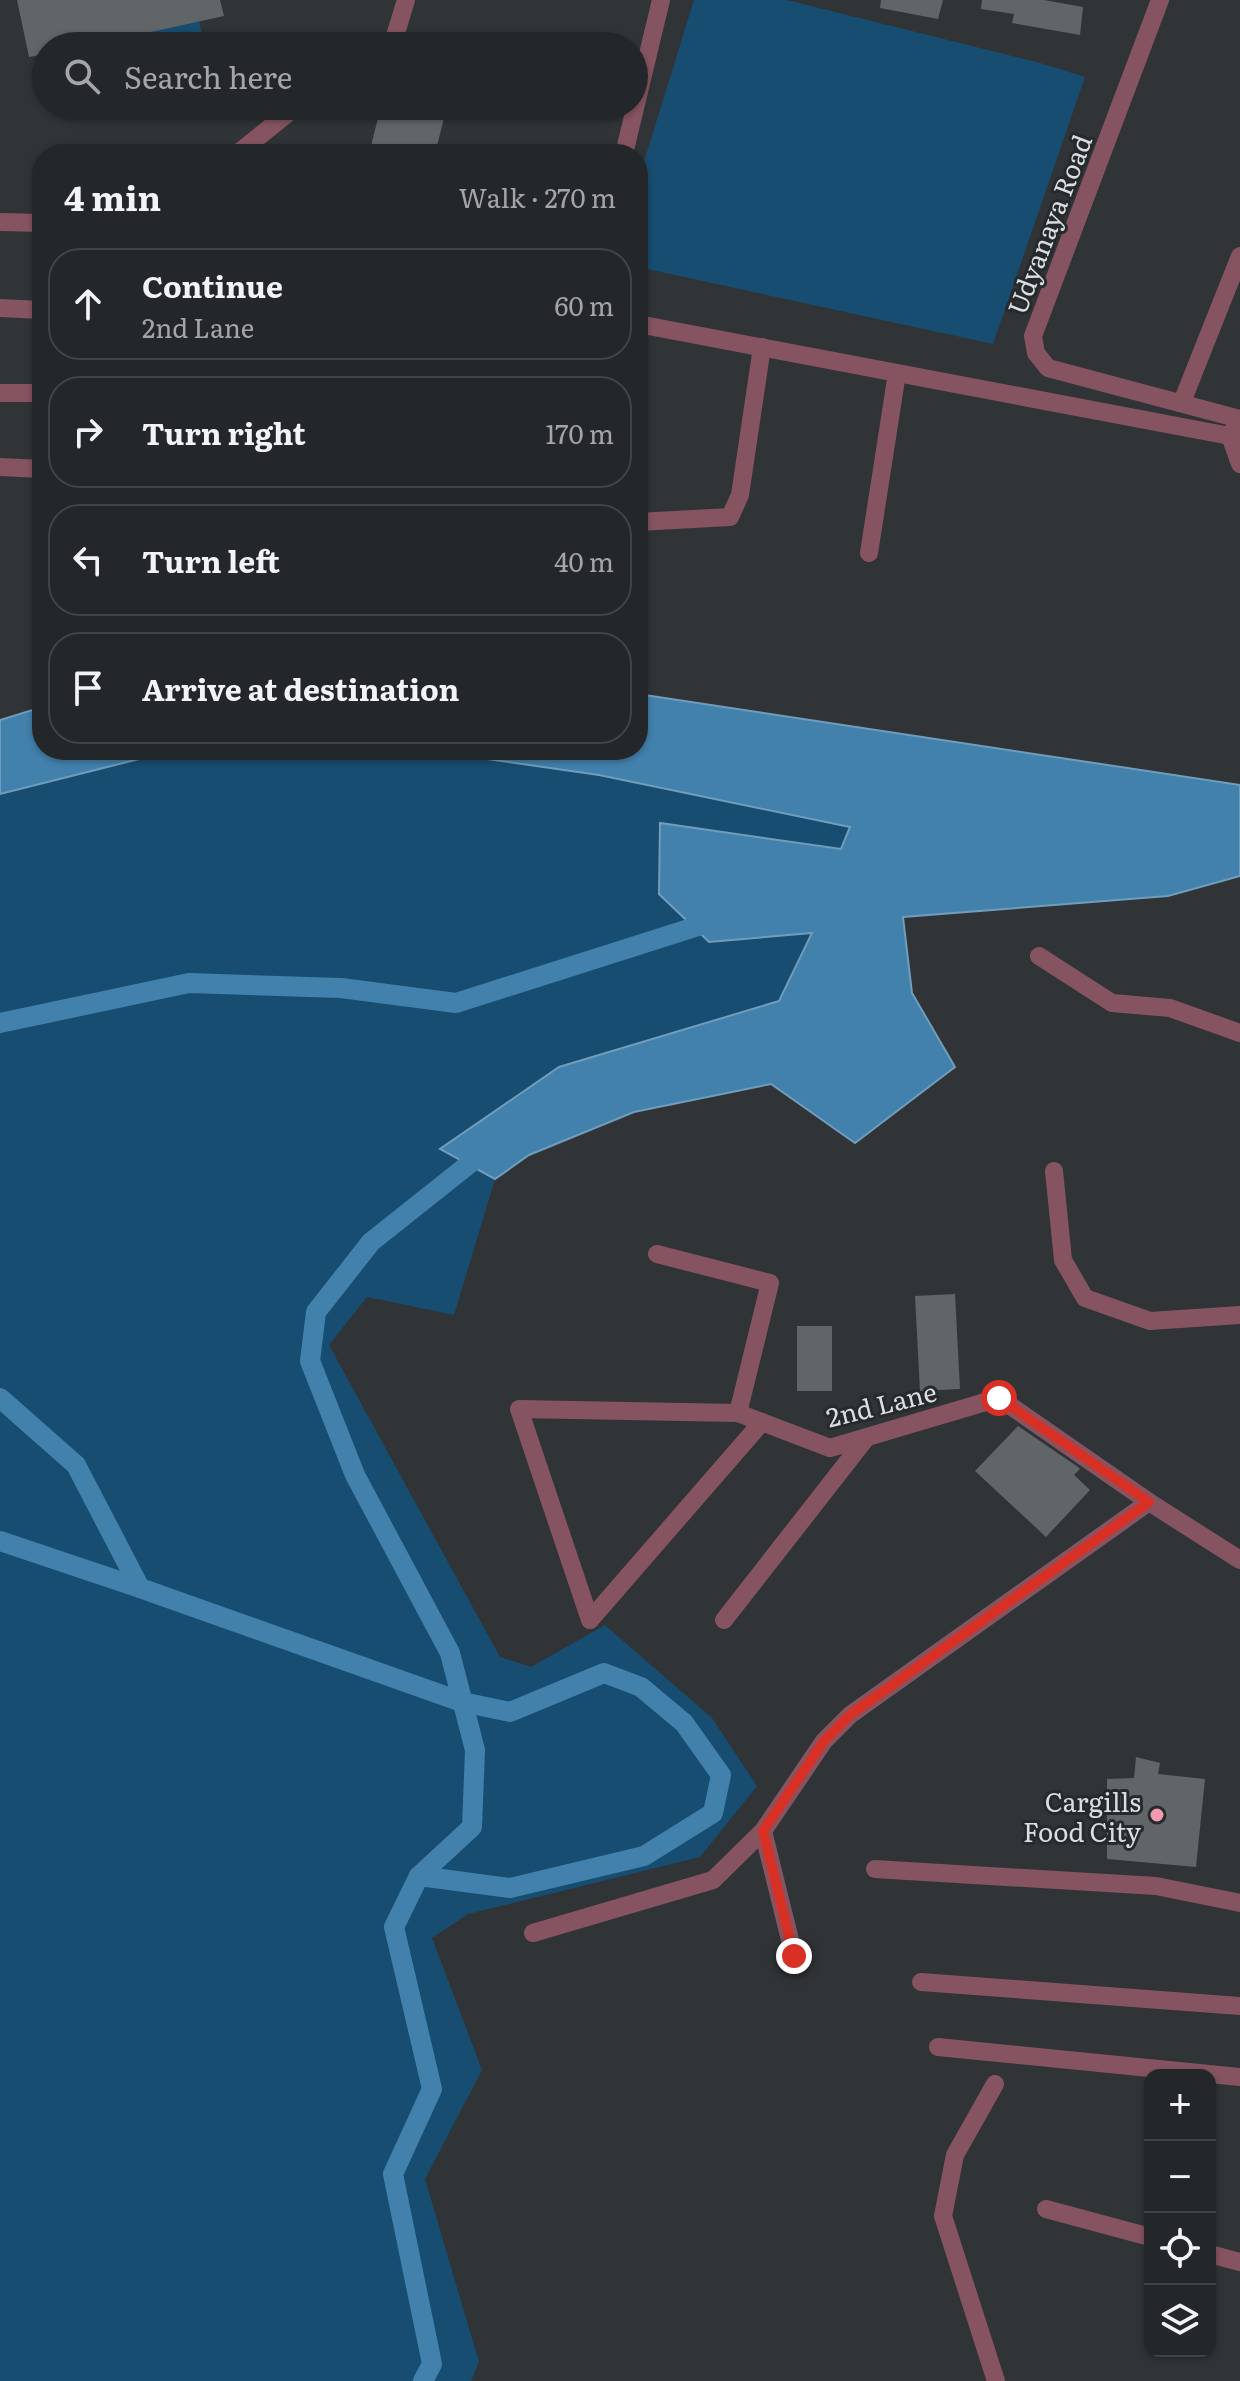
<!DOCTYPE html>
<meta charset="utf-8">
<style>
body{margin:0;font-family:Literata,serif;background:#2c2f31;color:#f1f3f6}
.controls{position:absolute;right:24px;bottom:24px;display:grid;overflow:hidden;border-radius:16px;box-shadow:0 2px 6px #0004}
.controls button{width:72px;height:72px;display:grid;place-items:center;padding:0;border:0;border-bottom:2px solid #414446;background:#242729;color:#f1f3f6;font:40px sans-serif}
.stop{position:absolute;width:24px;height:24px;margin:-18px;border:6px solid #d93025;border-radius:50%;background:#fff}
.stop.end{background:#d93025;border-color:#fff;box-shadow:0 2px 8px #0008}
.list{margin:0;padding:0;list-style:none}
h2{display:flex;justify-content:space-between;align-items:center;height:104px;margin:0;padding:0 32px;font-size:34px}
h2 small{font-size:26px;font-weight:400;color:#a3a5a8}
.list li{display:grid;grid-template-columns:52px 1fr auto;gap:24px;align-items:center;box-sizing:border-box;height:112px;margin:0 16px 16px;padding:0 16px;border:2px solid #414446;border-radius:32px}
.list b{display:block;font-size:30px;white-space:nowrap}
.list p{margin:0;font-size:26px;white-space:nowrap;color:#a3a5a8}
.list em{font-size:26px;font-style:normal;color:#a3a5a8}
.icon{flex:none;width:44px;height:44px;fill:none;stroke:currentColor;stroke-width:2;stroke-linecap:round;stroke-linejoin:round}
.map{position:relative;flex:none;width:1240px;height:2381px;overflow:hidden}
.search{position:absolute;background:#242729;box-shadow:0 2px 6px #0004;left:32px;top:32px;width:616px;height:88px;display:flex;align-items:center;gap:20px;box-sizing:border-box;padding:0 28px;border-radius:44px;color:#a3a5a8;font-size:30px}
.panel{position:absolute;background:#242729;box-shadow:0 2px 6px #0004;left:32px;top:144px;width:616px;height:616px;border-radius:32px}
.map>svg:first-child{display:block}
</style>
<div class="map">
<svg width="1240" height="2381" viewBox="0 0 1240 2381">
<rect width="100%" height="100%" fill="#303437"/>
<g fill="#174d70">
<polygon points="694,0 787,0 1040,63 1085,77 993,344 638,267 638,181"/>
<polygon points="199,20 204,46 98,46 98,44"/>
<polygon points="175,750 424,750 599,775 850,826 842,849 661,823 812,932 779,1001 559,1067 441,1149 495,1179 454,1315 367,1297 329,1345 500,1657 531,1667 605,1625 712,1718 757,1786 700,1857 468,1914 432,1938 482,2070 425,2179 479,2362 471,2381 0,2381 0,794"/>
</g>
<g fill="#4281ac" stroke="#709dbc" stroke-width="2">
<polygon points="638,694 1240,785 1240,876 1168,896 903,917 912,993 955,1067 855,1143 771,1084 634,1112 529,1155 495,1179 440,1149 559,1067 779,1001 812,933 709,942 659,894 660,823 841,849 850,827 599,775 424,750 638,750"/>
<polygon points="42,707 42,750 175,750 0,794 0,720"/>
</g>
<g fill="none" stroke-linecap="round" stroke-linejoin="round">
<g stroke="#4281ac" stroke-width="20">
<polyline points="0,1023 189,983 341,988 456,1003 717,920"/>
<polyline points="0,1398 76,1465 140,1588 462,1702 510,1712 604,1673 641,1687 684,1723 721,1775 713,1813 644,1856 510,1888 419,1876"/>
<polyline points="0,1541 140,1588"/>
<polyline points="423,2381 432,2364 393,2174 432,2089 394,1927 419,1876 472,1827 475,1750 450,1653 355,1475 310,1361 316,1312 371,1242 488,1149"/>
</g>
</g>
<g fill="#616568">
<polygon points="17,0 220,0 224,16 87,46 46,46 46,54 29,57"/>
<polygon points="881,0 943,0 938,19 880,8"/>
<polygon points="982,0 1044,0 1083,7 1080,35 1012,23 1014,14 981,9"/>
<polygon points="381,106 447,106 435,154 369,154"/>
<polygon points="955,1294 960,1389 920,1391 915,1296"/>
<rect x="797" y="1326" width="35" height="65"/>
<polygon points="1018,1426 1078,1467 1080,1469 1074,1475 1090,1490 1046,1537 975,1471"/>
<polygon points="1136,1757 1160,1763 1158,1774 1205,1779 1196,1867 1107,1859 1107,1779 1134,1778"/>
</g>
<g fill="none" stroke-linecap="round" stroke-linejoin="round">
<g stroke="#865461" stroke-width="18">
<polyline points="1160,0 1033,336 1036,353 1048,368 1240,419"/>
<polyline points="386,46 395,36 406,0"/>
<polyline points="237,154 297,106"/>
<polyline points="624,154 661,0"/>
<polyline points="0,222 42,223"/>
<polyline points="0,308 42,310"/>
<polyline points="638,324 1230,436 1240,419"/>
<polyline points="0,393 42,393"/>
<polyline points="1182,402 1240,256"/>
<polyline points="1230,436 1240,464"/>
<polyline points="0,467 42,469"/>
<polyline points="638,522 730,517 740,495 762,347"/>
<polyline points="869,553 897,373"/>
<polyline points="1039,956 1112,1003 1170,1008 1240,1033"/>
<polyline points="1054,1171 1063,1260 1085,1298 1150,1321 1240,1315"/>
<polyline points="657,1254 770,1283 738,1413"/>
<polyline points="590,1620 519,1409 738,1413 830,1448 999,1398 1149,1502 1240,1560"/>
<polyline points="590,1620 762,1422"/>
<polyline points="724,1620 867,1437"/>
<polyline points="763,1831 794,1956"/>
<polyline points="875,1869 1156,1886 1240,1903"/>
<polyline points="533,1933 713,1880 763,1831 824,1741 850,1715 1149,1502"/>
<polyline points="921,1982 1240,2006"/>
<polyline points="938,2047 1240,2077"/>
<polyline points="995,2084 955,2155 943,2216 996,2381"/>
<polyline points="1046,2209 1150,2237"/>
<polyline points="1210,2254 1240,2262"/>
</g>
</g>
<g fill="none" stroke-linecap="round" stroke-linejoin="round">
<polyline stroke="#d93025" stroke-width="10" points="794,1956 763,1831 824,1741 850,1715 1149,1502 999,1398"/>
</g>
<circle fill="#f29ab0" stroke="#262a2d" stroke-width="3" cx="1157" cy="1815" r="8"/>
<g text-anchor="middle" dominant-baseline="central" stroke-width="6" stroke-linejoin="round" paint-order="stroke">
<g font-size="26" fill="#dbdee0" stroke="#262a2d">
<text transform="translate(1048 224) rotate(-69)">Udyanaya Road</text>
<text transform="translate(881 1403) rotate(-14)">2nd Lane</text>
</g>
<g font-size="26" fill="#dbdee0" stroke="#262a2d" text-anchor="end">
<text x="1141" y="1800">Cargills<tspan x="1141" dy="30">Food City</tspan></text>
</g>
</g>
</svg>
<div class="controls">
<button>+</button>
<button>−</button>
<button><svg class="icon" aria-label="locate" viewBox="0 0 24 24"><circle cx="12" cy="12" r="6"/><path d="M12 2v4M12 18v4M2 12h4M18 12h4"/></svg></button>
<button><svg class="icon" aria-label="layers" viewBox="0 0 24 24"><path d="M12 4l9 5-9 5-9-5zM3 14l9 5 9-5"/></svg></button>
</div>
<div class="stop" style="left:999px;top:1398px"></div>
<div class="stop end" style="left:794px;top:1956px"></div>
<div class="search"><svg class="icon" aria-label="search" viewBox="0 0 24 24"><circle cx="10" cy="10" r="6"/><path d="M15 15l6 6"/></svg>Search here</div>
<section class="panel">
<h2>4 min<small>Walk · 270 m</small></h2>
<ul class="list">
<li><svg class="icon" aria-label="ahead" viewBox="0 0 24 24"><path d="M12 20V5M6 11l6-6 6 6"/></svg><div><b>Continue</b><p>2nd Lane</p></div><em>60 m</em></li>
<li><svg class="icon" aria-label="right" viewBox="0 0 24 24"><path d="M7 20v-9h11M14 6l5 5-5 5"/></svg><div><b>Turn right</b></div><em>170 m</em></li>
<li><svg class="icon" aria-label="left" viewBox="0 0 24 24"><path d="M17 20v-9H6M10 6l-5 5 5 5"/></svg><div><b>Turn left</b></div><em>40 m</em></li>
<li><svg class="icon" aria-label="arrive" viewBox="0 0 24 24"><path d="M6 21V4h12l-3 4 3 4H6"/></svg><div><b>Arrive at destination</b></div></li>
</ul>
</section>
</div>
